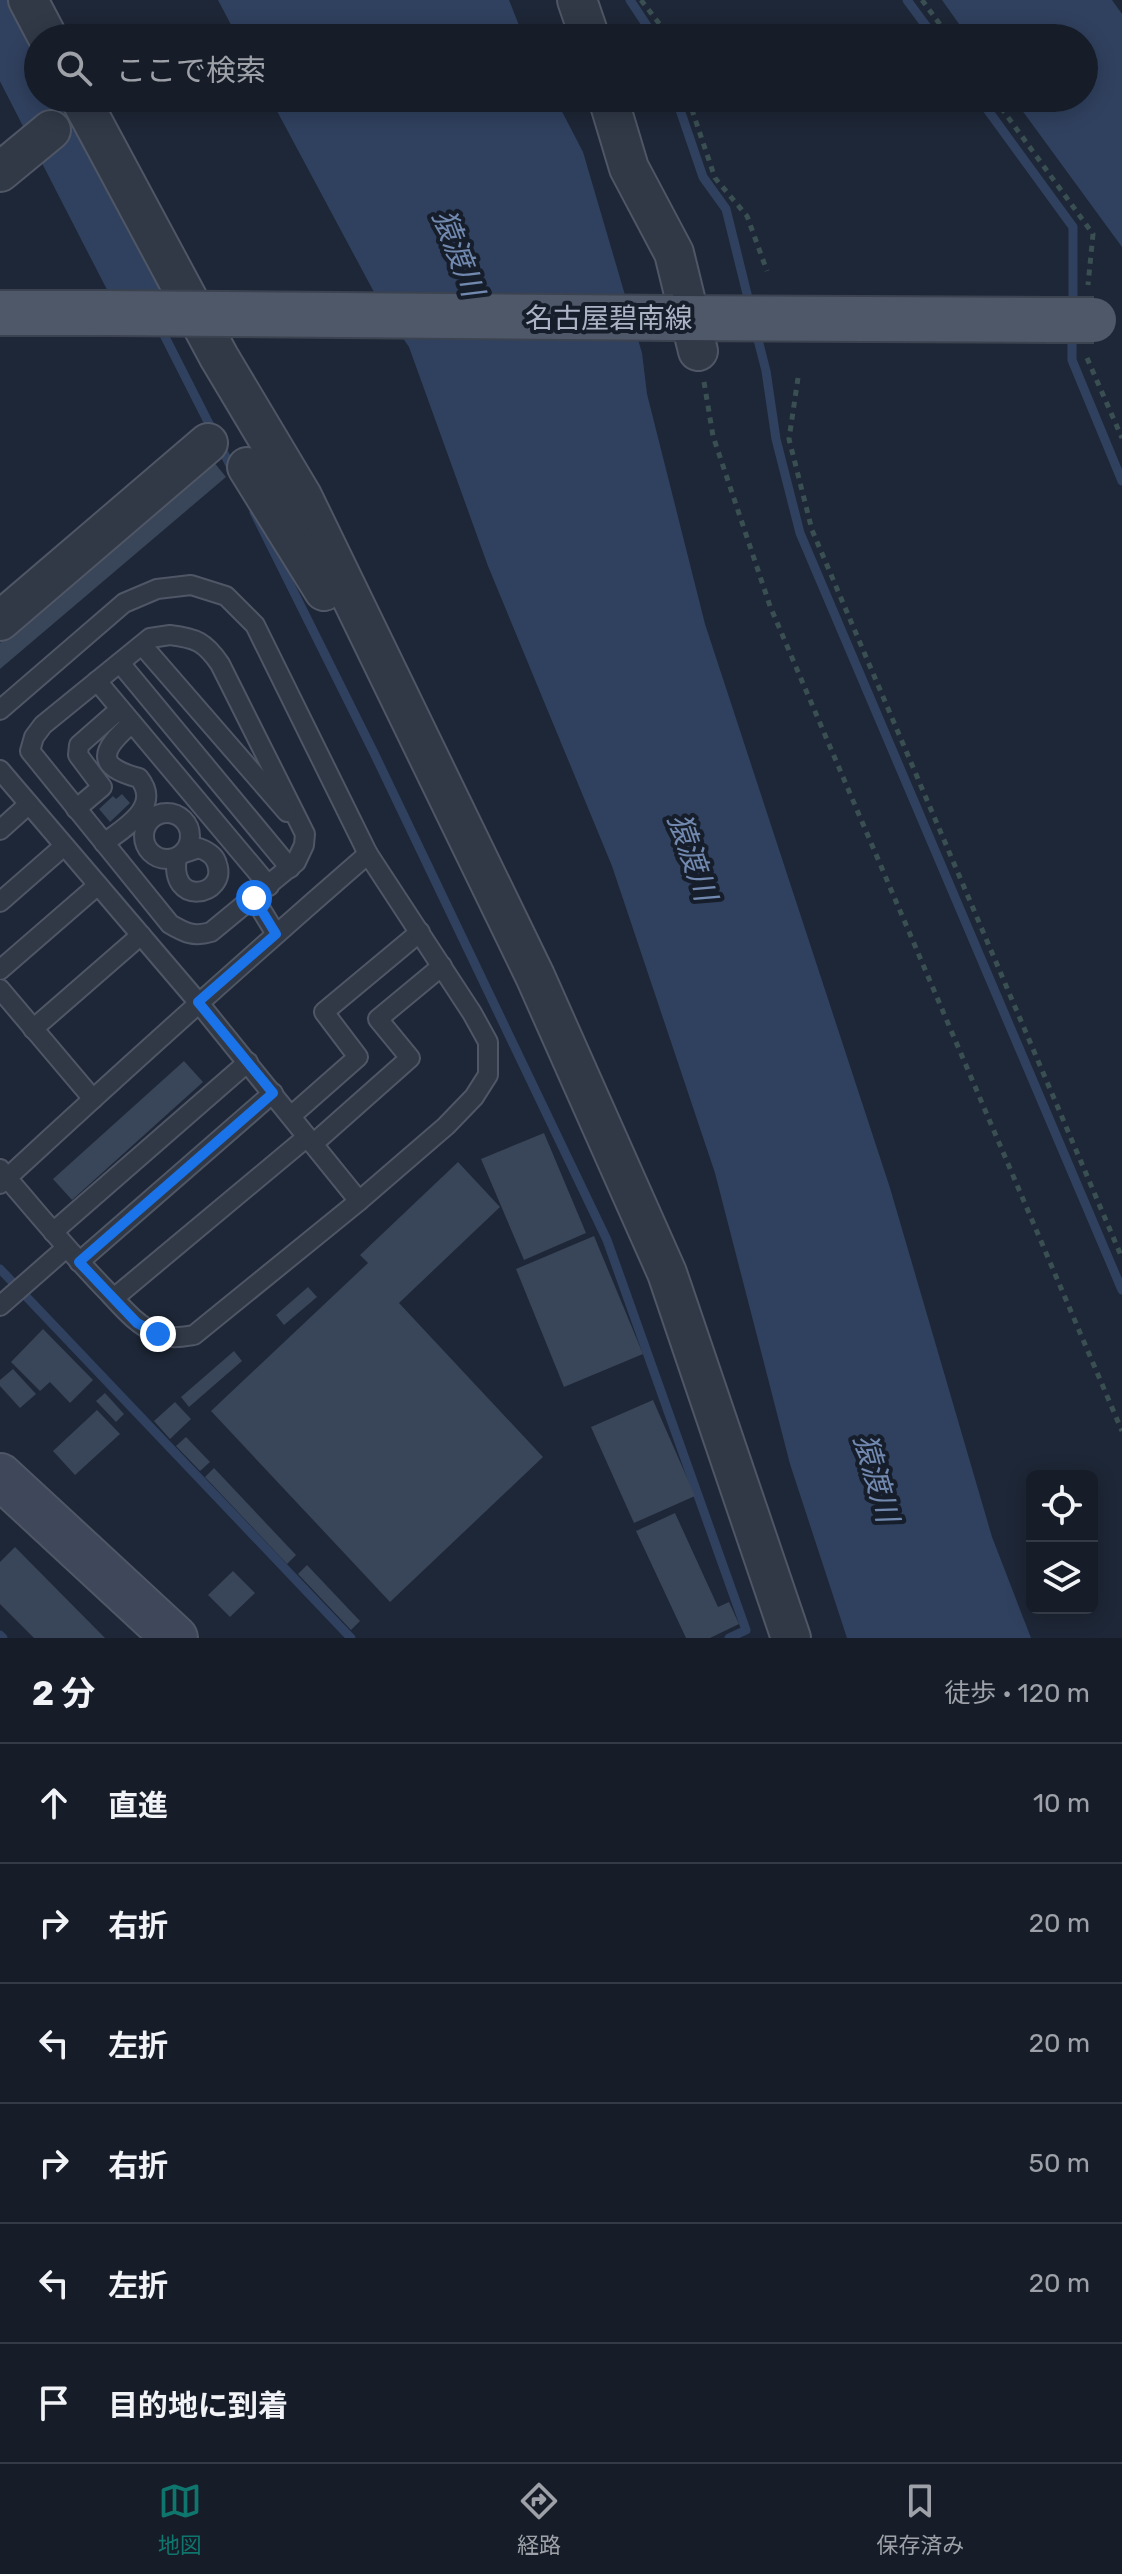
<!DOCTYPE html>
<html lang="ja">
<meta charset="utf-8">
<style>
body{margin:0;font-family:Rubik,"Noto Sans JP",sans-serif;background:#1f2631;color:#f1f3f6}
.controls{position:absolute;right:24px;bottom:24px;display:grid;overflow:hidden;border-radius:12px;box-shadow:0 4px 20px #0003}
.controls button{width:72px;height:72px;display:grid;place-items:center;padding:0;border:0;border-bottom:2px solid #353b46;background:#161d29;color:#f1f3f6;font:40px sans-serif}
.stop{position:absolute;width:24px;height:24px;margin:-18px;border:6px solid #1a73e8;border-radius:50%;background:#fff}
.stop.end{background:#1a73e8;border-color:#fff;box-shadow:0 2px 8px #0008}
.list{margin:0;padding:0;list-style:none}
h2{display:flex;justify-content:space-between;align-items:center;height:104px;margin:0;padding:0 32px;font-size:34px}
h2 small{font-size:26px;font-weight:400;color:#9ea2a8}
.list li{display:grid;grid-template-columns:52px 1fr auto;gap:24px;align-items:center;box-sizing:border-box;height:120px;padding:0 32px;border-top:2px solid #353b46}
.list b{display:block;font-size:30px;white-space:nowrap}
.list em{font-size:26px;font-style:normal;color:#9ea2a8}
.icon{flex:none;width:44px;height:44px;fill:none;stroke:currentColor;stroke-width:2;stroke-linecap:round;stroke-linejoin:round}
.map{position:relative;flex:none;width:1122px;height:1638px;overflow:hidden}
.search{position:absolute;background:#161d29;box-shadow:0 4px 20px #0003;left:24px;right:24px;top:24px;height:88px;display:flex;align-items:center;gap:20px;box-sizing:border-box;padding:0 28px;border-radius:44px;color:#9ea2a8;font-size:30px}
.sheet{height:824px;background:#161d29}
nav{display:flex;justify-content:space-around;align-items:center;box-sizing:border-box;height:112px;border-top:2px solid #353b46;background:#161d29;font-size:22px;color:#9ea2a8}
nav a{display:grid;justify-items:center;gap:4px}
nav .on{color:#0f766e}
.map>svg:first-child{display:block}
</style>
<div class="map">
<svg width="1122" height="1638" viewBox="0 0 1122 1638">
<rect width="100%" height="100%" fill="#1e2737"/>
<g fill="#30415f">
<polygon points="218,0 509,0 524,38 238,38"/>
<polygon points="942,0 1112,0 1122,14 1122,247 1013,98 1084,98 1084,38 969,38"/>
<polygon points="270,98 555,98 583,152 642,353 647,394 705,624 890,1188 992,1537 1031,1638 847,1638 790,1464 715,1173 612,866 488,566 409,347 382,307"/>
</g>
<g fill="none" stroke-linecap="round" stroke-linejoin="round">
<g stroke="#30415f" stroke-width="9">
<polyline points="630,0 655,38"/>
<polyline points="907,0 935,38"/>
<polyline points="676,98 703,177 726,209 750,306"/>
<polyline points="979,98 1073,227 1073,308"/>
<polyline points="133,279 145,300"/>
<polyline points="160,327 233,471"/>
<polyline points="1072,330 1072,360 1122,481"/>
<polyline points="756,332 766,371 776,439 800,533 1122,1290"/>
<polyline points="254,512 374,753 607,1240 746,1630 729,1638"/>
<polyline points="0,1269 351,1638"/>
<polyline points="0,1635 3,1638"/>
</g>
<g stroke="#30415f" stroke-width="56">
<polyline points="0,20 38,94"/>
<polyline points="40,98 133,279"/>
</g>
</g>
<g fill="#394558">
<polygon points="213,461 226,477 0,669 0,643"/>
<polygon points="122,794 130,803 110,822 99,809 113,796 116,799"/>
<polygon points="184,1061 203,1082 72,1200 53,1179"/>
<polygon points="544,1133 586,1233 524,1260 481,1159"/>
<polygon points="458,1162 500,1207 399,1303 543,1457 390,1602 211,1411 368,1263 360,1255"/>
<polygon points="594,1236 643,1354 564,1387 516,1269"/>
<polygon points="308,1287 317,1297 284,1325 276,1315"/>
<polygon points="43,1329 93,1380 70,1403 50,1382 40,1391 11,1362"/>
<polygon points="234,1351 242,1361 189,1407 181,1397"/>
<polygon points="13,1369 36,1394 20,1408 0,1386 0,1380"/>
<polygon points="105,1393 124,1414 116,1422 96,1401"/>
<polygon points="653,1400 695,1496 634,1523 591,1427"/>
<polygon points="175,1402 191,1419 170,1439 154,1421"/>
<polygon points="97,1410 120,1434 75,1475 53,1451"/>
<polygon points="186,1437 210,1462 200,1471 176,1446"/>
<polygon points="214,1468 296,1555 287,1564 205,1477"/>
<polygon points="675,1513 718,1607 729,1602 739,1624 710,1638 686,1638 636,1531"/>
<polygon points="15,1547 105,1638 34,1638 0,1604 0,1562"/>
<polygon points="307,1565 360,1621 351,1630 298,1574"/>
<polygon points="233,1571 255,1593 230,1617 208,1595"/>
</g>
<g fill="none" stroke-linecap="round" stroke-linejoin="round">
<defs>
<g id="service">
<path d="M170,635C196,638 205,642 220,664L305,834L304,845L296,862L211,932C194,937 185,933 170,924L30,751L34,737L43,725L150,638Z"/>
<polyline points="142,645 287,812"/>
<polyline points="120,663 290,868"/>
<polyline points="97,681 269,886"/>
<polyline points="0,710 124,603 157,589 191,585 226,596 255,625 368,854"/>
<polyline points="0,770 198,1002 359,1201"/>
<polyline points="76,809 102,787 78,755 79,745 120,709"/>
<circle cx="167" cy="836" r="23"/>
<polyline points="0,830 29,804"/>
<path d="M104,843C124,828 162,807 139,778C94,766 101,750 132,723"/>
<path d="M177,857C168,908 228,896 217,864C215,855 207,851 199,848L184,853"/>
<polyline points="254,898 276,934"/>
<polyline points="0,902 64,846"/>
<polyline points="0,970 98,885"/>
<polyline points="0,989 93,1099"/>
<polyline points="33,1029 141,935"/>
<polyline points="291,1116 358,1057 324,1012 420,932"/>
<polyline points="313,1144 410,1058 378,1019 442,966"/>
<path d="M0,1169L7,1178C40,1216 71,1254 106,1290C122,1307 136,1325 158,1334C171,1339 181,1337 194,1335L359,1201L446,1126L474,1097L488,1075V1042L472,1013L368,854C246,960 126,1068 7,1178L0,1184"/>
<polyline points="53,1232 248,1062"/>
<polyline points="79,1262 273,1093"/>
<polyline points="114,1298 307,1137"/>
<polyline points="0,1306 66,1248"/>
</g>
<g id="minor">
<polyline points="28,0 48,38"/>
<polyline points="577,0 590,38"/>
<polyline points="80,98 219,357 302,496 535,976 667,1273 791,1638"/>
<polyline points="608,98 629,168 674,253 698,351"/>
<polyline points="0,172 51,130"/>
<polyline points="247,467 324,591"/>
<polyline points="0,621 208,443"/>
</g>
<polyline id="secondary" points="0,1476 175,1638"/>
<g id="primary">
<polyline points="0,313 107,313"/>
<polyline points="673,318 1051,320"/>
</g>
</defs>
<use href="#service" stroke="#4f5665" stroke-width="22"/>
<use href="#minor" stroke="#4f5665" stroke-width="42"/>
<use href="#secondary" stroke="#4f5665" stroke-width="48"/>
<use href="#primary" stroke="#3b4250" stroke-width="48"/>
<g stroke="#3a4f52" stroke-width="5" stroke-dasharray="6 6" stroke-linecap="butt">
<polyline points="641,0 665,31 667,38"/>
<polyline points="922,0 950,38"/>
<polyline points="688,98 715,178 747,216 767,271"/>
<polyline points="994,98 1093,234 1088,285"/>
<polyline points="1087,358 1122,438"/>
<polyline points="798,378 789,439 812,530 1122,1258"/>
<polyline points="704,382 713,436 770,606 1122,1431"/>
</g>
<use href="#service" stroke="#313947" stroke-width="18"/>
<use href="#minor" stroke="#313947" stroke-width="38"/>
<use href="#secondary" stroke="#3f485a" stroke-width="44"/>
<use href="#primary" stroke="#4f5868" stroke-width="44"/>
<defs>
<g id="primary-bridge">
<polyline points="107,313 673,318"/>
<polyline points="1051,320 1094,320"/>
</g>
</defs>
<use href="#primary-bridge" stroke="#3b4250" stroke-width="48" stroke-linecap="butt"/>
<use href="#primary-bridge" stroke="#4f5868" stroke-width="44"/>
</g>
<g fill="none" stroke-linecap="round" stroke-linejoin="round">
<polyline stroke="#1a73e8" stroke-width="10" points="158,1334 137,1323 79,1262 273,1093 198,1002 276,934 254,898"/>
</g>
<g text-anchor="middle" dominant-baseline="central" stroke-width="8" stroke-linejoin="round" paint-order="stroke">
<g font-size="28" fill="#abb3c5" stroke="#171e2b">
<text x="609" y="318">名古屋碧南線</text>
</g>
<g font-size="30" font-style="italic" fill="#7188af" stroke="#171e2b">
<text transform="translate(458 253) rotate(69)">猿渡川</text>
<text transform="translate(692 857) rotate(71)">猿渡川</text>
<text transform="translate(876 1478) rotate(74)">猿渡川</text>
</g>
</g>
</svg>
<div class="controls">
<button><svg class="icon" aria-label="locate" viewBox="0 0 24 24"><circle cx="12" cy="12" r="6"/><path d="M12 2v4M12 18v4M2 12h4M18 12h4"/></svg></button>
<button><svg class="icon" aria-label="layers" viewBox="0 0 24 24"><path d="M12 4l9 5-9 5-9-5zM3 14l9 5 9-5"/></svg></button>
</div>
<div class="stop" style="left:254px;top:898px"></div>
<div class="stop end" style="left:158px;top:1334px"></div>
<div class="search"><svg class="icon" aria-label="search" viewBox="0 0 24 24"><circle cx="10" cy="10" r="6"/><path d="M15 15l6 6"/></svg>ここで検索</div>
</div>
<section class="sheet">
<h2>2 分<small>徒歩 · 120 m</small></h2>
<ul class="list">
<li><svg class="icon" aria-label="ahead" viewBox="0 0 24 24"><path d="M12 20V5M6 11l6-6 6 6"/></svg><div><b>直進</b></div><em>10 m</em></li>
<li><svg class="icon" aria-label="right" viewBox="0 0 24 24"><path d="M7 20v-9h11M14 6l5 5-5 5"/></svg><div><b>右折</b></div><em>20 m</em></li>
<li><svg class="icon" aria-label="left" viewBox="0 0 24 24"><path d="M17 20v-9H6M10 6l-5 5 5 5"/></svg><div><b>左折</b></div><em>20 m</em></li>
<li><svg class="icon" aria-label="right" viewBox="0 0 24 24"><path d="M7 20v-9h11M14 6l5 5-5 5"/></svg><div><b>右折</b></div><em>50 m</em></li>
<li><svg class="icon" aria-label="left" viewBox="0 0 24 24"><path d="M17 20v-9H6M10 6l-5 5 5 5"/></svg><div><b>左折</b></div><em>20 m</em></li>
<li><svg class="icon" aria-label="arrive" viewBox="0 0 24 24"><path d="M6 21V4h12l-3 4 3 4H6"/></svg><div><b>目的地に到着</b></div></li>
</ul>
</section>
<nav>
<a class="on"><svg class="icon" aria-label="map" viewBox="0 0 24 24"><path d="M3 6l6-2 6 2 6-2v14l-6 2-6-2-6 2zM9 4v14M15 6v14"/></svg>地図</a>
<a><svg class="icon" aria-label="directions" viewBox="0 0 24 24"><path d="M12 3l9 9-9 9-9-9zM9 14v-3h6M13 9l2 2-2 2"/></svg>経路</a>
<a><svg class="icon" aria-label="saved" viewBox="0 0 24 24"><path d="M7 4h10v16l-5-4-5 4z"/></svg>保存済み</a>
</nav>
